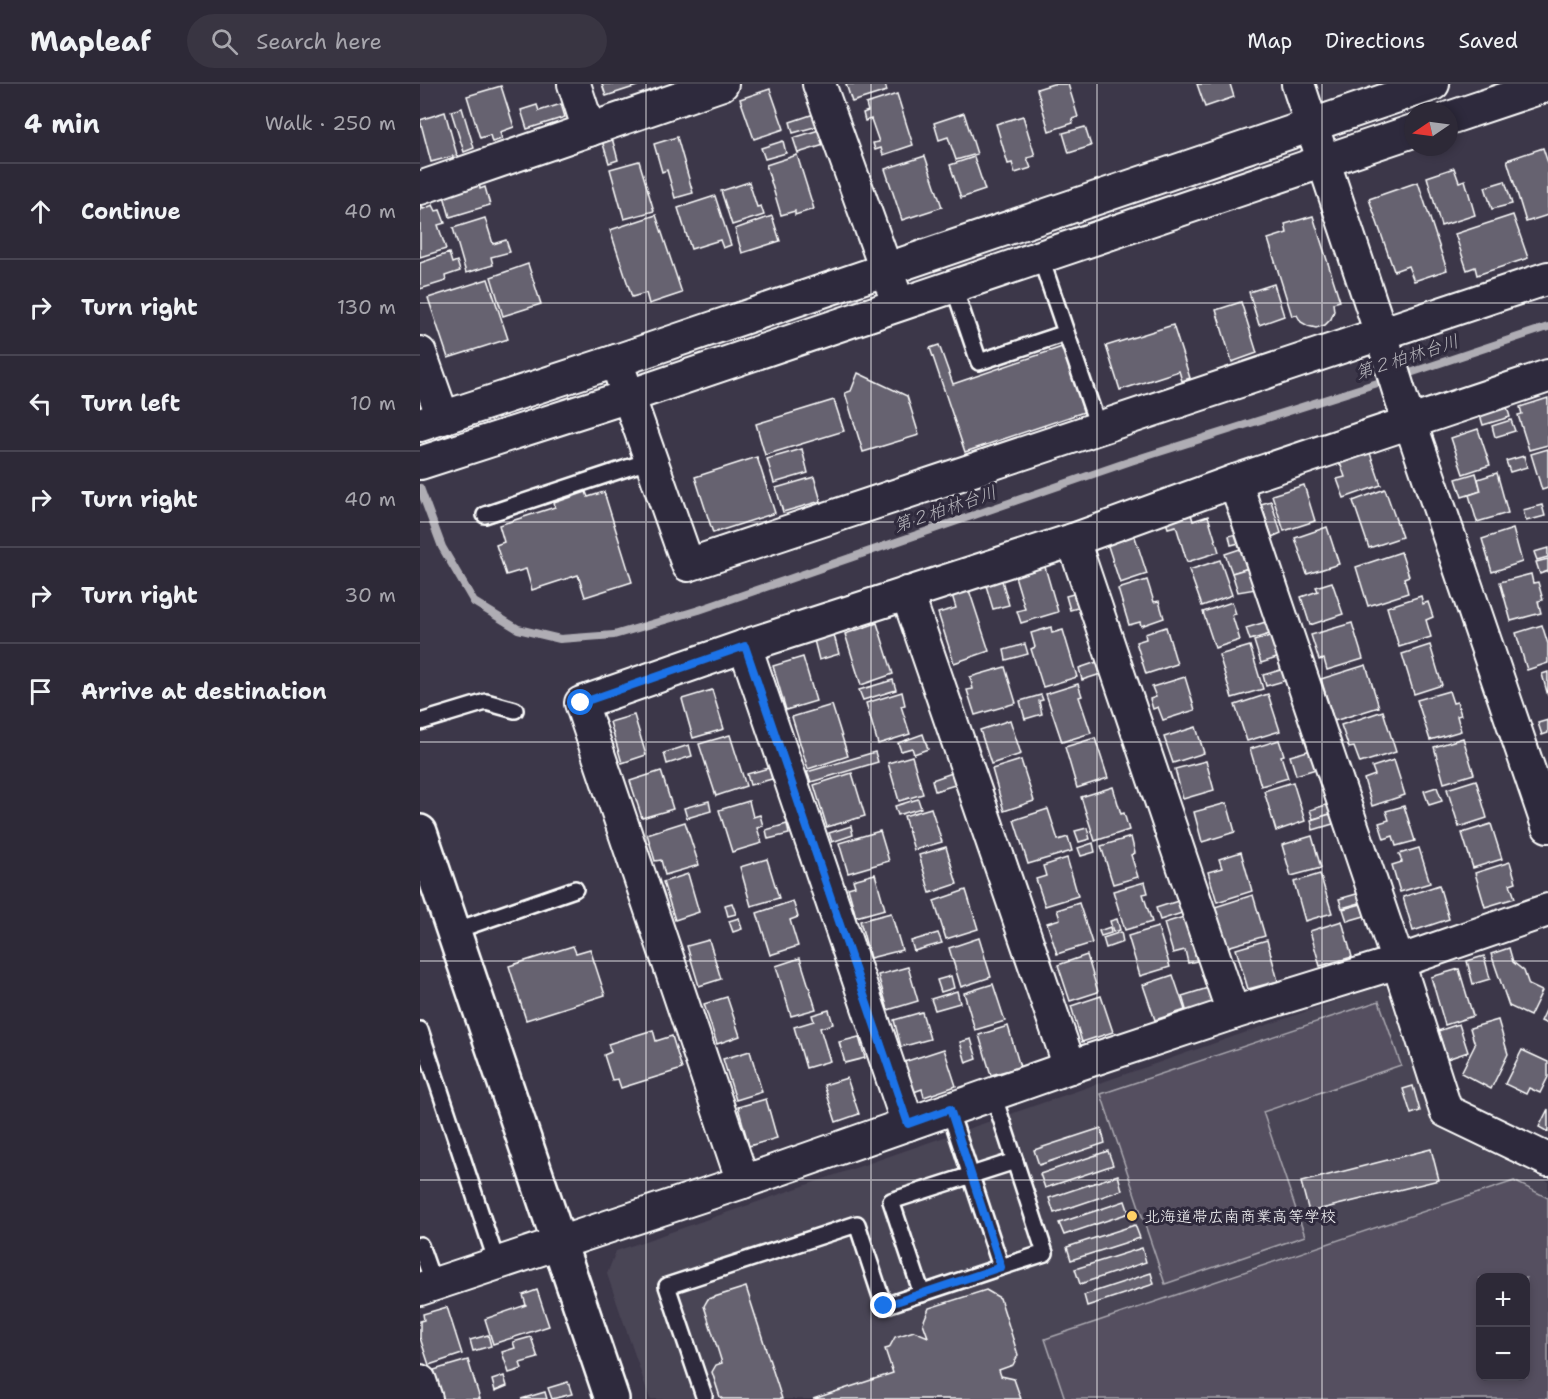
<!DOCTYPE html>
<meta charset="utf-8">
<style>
body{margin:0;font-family:"Shantell Sans","Klee One",sans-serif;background:#393542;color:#f1f3f6}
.controls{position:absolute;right:18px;bottom:18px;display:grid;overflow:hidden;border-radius:12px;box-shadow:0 3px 9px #0003}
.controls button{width:54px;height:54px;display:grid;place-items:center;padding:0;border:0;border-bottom:2px solid #484552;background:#2d2937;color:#f1f3f6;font:30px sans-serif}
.compass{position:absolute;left:984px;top:18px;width:54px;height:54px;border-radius:50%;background:#2d2937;box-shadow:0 3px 9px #0003;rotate:257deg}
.stop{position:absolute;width:18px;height:18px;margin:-14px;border:4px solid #1a73e8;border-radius:50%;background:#fff}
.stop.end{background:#1a73e8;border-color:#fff;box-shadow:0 2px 6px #0008}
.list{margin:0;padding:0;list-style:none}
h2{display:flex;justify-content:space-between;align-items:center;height:78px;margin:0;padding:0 24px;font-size:26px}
h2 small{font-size:20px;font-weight:400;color:#a7a6ad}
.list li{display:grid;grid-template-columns:39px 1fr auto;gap:18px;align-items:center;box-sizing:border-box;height:96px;padding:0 24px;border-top:2px solid #484552}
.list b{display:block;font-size:22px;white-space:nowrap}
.list em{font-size:20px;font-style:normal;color:#a7a6ad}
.icon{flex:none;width:33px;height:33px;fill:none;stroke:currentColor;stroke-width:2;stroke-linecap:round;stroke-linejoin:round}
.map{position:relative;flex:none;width:1128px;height:1315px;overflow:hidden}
header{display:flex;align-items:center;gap:36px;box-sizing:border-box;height:84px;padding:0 30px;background:#2d2937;border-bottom:2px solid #484552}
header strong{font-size:28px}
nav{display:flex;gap:33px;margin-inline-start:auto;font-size:21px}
.search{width:420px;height:54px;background:#393542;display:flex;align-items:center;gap:15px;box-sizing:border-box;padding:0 21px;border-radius:33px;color:#a7a6ad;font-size:22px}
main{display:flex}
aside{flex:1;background:#2d2937}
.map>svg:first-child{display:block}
</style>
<header>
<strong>Mapleaf</strong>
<div class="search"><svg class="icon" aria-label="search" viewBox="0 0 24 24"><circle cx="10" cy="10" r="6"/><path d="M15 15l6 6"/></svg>Search here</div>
<nav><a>Map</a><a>Directions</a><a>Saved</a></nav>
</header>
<main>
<aside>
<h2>4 min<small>Walk · 250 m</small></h2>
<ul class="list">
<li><svg class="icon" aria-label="ahead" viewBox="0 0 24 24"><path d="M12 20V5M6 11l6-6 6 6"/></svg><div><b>Continue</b></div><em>40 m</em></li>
<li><svg class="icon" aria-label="right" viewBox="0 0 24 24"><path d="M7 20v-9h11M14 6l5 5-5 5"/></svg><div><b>Turn right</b></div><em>130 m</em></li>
<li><svg class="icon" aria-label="left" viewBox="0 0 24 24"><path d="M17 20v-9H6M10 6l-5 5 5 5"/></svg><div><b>Turn left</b></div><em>10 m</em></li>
<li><svg class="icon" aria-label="right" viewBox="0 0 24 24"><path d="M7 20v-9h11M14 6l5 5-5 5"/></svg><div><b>Turn right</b></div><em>40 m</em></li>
<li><svg class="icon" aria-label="right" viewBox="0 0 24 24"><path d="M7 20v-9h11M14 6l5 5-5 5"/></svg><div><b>Turn right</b></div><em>30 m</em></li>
<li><svg class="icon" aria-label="arrive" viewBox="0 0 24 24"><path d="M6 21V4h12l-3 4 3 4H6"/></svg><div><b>Arrive at destination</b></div></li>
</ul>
</aside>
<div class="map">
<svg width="1128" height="1315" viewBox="0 0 1128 1315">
<rect width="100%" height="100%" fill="#3c3749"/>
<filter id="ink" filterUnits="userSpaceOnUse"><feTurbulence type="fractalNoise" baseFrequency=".0167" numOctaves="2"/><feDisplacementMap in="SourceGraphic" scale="12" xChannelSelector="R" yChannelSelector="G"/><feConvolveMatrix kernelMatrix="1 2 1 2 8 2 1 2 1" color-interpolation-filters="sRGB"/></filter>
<g filter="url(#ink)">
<path fill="#494455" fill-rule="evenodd" d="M965,900L1013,1041L1128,1097V1315H230L187,1190L196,1167ZM1060,1194H1106V1292H1060Z"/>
<g fill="#555060" stroke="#aaa8b0" stroke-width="1.5" fill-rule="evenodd">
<polygon points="959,917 981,981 843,1028 885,1152 745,1200 681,1010"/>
<path d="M1094,1097L1128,1114V1315H645L625,1255ZM1060,1194H1106V1292H1060Z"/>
</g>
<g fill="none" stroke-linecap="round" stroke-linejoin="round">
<g stroke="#afadb4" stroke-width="8">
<polyline points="981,292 1128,243"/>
<polyline points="0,404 22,463 54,518 98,545 140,555 194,551 279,526 711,377 967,296"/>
</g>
</g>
<g fill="#666270" stroke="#fff" stroke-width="1.5">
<polygon points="182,0 216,0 217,2 186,12"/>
<polygon points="426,0 465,0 467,7 432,18"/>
<polygon points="633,0 648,0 658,33 652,35 653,39 629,47 617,5"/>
<polygon points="777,0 810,0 814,13 785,23"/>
<polygon points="81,2 94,43 80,48 82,55 72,58 70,51 60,54 47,12"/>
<polygon points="350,5 364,45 334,55 320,15"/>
<polygon points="477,10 493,61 463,71 461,64 455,66 453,59 459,58 451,35 445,37 443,29 448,27 446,20"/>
<polygon points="141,20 145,33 107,45 101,26 117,21 119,27"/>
<polygon points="42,24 54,64 44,68 31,27"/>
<polygon points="25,28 37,71 11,78 0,36"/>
<polygon points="544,29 557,70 536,76 528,53 519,56 514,39"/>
<polygon points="394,30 398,42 373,49 370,38"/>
<polygon points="603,32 615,72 607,74 611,84 595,89 592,79 588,80 576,40"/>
<polygon points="665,43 671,62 649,69 643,49"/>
<polygon points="399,46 404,61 378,69 373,54"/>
<polygon points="257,53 273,109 255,114 247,86 242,88 234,60"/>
<polygon points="192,54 198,76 189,79 182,57"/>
<polygon points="363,57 366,69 345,75 341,64"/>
<polygon points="1123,64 1128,79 1128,131 1106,138 1087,76"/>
<polygon points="377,71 394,125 375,131 375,127 361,131 346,81"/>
<polygon points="505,72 522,123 482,136 465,85"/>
<polygon points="554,73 565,106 541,114 530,81"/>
<polygon points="219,77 234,127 204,135 190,85"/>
<polygon points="1034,84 1039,98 1045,96 1055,131 1021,142 1007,93"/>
<polygon points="1085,97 1092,120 1072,125 1065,103"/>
<polygon points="59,98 60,105 65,103 70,121 30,133 23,108"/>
<polygon points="329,98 337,123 341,122 344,131 312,141 301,107"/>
<polygon points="998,98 1027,186 994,197 988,182 974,187 949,115"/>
<polygon points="295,112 311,161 303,164 300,156 271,165 258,124"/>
<polygon points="0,117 3,125 13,121 16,127 20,126 25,139 18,141 26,165 0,173"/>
<polygon points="236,131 262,209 229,220 226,209 212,213 190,146"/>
<polygon points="1093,131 1108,174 1057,191 1055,183 1047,186 1035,150"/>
<polygon points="352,132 360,157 322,169 315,145"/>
<polygon points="893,132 920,217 913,219 914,227 911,235 905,241 896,244 888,242 881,238 877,231 872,232 848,155 867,149 865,140"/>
<polygon points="65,134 73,160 86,156 90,168 71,173 73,181 46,189 33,144"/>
<polygon points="29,169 32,179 37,177 40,187 25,192 26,197 0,205 0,179"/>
<polygon points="108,180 121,220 83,232 71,193"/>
<polygon points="68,195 88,255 28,274 8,214"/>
<polygon points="854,200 864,232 839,241 829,208"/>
<polygon points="821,218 837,269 812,278 796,226"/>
<polygon points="753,241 770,294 762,297 759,287 700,306 686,262"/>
<polygon points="519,261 533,300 642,263 664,328 545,368 510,264"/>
<polygon points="438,289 487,312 499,351 443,368 425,309 431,307"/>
<polygon points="1128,314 1128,361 1109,366 1098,331 1102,330 1100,323"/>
<polygon points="414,316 424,347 345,371 336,340"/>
<polygon points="1087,323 1090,333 1063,341 1060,331"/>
<polygon points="1091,336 1095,347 1075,353 1072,342"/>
<polygon points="1058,345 1070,381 1043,390 1031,354"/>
<polygon points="382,365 388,389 354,399 347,375"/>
<polygon points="1128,365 1128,404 1122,406 1111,370"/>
<polygon points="950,369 961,401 924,414 917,395 925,393 920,379"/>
<polygon points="1104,372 1107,383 1090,388 1086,377"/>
<polygon points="337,373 355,429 293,449 275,393"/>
<polygon points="1056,389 1061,407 1042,413 1036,395"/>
<polygon points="1077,389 1088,429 1057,438 1049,411 1061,407 1058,395"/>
<polygon points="394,393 401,417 363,428 356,404"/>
<polygon points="884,401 895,437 864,447 852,411"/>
<polygon points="965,405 982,453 949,464 933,417"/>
<polygon points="166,408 168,413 184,408 212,498 165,513 158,491 112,506 106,485 86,491 76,461 84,458 79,441 135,423 134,419"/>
<polygon points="851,417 861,449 852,453 841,420"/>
<polygon points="1122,421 1125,432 1106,437 1103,426"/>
<polygon points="771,430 773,437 788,432 799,468 767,478 756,442 748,444 746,438"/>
<polygon points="907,443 919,480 887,490 875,454"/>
<polygon points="1093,445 1102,478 1072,488 1062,455"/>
<polygon points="820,449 823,458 811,461 809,452"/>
<polygon points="714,450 727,490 700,499 687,459"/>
<polygon points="823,464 829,484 812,489 805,470"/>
<polygon points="1128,464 1128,473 1117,476 1114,468"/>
<polygon points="981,468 989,492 984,494 988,509 948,522 936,483"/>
<polygon points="1128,475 1128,487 1120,490 1116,478"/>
<polygon points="800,476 812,511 782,522 769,486"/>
<polygon points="625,483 638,528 601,539 597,527 605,525 595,492"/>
<polygon points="829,484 836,505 818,508 812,489"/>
<polygon points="1111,490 1113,499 1118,498 1123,516 1118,517 1121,529 1091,537 1080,498"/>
<polygon points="581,493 589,521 573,525 565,498"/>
<polygon points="727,496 734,518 739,517 744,534 721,542 720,538 709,541 698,505"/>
<polygon points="912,498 923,530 890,541 881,513 898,507 896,503"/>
<polygon points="549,506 569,567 534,579 518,529 536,524 532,511"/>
<polygon points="657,509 661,523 650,526 646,512"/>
<polygon points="1001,512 1003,520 1008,518 1013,533 1006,536 1011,553 979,563 967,523"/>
<polygon points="812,518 816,530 812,531 820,556 795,564 783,528"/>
<polygon points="849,537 853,549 830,556 826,544"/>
<polygon points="457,539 473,590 441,601 425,550"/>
<polygon points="932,539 943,575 907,586 904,575 899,576 891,551"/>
<polygon points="1122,541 1128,560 1128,579 1107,586 1096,549"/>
<polygon points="631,543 632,549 643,546 657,593 623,603 611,565 615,563 611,549"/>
<polygon points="746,543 757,580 726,590 716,558 726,555 725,550"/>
<polygon points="414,551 419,570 399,576 394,556"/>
<polygon points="853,551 860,573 841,579 834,557"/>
<polygon points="605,560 608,570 586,576 584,566"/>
<polygon points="1010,561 1022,601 994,610 982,570"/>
<polygon points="830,562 843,605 812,614 799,571"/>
<polygon points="383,573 396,617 366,626 353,582"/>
<polygon points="677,578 681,590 662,596 659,584"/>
<polygon points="946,581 959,623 914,637 901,595"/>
<polygon points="585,583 596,619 555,631 547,606 553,605 550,593"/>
<polygon points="864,585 867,596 846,602 843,591"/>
<polygon points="1128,588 1128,612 1122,590"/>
<polygon points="765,593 775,626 743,636 738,623 733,625 730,615 736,613 732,603"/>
<polygon points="473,596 476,606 443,616 439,606"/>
<polygon points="658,600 662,612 659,613 671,649 642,658 626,610"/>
<polygon points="292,606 304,645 273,654 262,615"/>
<polygon points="1029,607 1033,619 1037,618 1041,631 1037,632 1041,647 1010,656 997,616"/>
<polygon points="482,608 485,621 481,622 490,650 458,660 446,619"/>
<polygon points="848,610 860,647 827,657 815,621"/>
<polygon points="621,611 623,616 619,617 622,630 605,635 600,617"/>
<polygon points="412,621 428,672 388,685 372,633"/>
<polygon points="963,627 976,668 940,679 934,663 929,664 921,641"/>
<polygon points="214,631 226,671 202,679 190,638"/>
<polygon points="590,636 601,670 571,680 560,646"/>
<polygon points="1128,636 1128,649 1122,651 1118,639"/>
<polygon points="776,643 784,669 753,679 744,653"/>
<polygon points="503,650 508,665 494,670 492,664 481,667 478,659"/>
<polygon points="310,651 326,702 296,712 279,660"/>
<polygon points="675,654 688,694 657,704 645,663"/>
<polygon points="1043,654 1054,690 1024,699 1014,663"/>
<polygon points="859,656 864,671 861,672 868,694 841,702 830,665"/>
<polygon points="269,661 272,672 247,680 244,669"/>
<polygon points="891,666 896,685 876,691 870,672"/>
<polygon points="455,668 458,678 391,698 387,688"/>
<polygon points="492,672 503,710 479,717 468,679"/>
<polygon points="601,676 614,717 584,727 572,685"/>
<polygon points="974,676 985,711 952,722 944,695 955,691 952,683"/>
<polygon points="786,677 794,706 763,715 755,685"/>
<polygon points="349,684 352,695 330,701 327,690"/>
<polygon points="241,687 253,725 222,734 210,697"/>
<polygon points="432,689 445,732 407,743 394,701"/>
<polygon points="532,689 535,701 515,707 512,696"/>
<polygon points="1056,696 1067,734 1039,743 1027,705"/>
<polygon points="873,698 885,737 856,747 844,707"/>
<polygon points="693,703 701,730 704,729 709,746 675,757 661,713"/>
<polygon points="1017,703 1022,717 1009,721 1004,707"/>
<polygon points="498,715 501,724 478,731 475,722"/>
<polygon points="289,717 291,727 267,734 264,724"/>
<polygon points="329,717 333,733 340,731 343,742 337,744 342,759 312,768 299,726"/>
<polygon points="807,719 815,748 782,758 774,728"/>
<polygon points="912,719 915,729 893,735 890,726"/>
<polygon points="984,722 995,757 976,762 973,752 964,755 959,739 969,736 966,727"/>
<polygon points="511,724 522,758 494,766 484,732"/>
<polygon points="628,725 638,756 648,753 652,767 608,780 594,736"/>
<polygon points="910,730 913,740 893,746 891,736"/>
<polygon points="265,738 279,781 245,791 241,776 235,777 227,750"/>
<polygon points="367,740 369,750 348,755 346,746"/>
<polygon points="1071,740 1082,775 1053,784 1042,749"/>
<polygon points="431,742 433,751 412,758 409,749"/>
<polygon points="667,744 670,755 659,758 655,747"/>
<polygon points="460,747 469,777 428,789 419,759"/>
<polygon points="892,752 901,784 871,792 862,761"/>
<polygon points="711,753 715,769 711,771 718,793 693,800 681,762"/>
<polygon points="673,759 675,768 661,772 658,764"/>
<polygon points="526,763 537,800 510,809 499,771"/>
<polygon points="999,764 1010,799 980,808 972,781 982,778 979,770"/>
<polygon points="821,768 832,807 797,818 788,788 802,784 799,775"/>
<polygon points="647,774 658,812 625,822 616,795 626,792 623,782"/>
<polygon points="347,775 359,814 331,822 320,783"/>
<polygon points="1090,778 1096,798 1090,800 1095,814 1065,823 1055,789"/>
<polygon points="268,790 279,828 255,836 243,798"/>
<polygon points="455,790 465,825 436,833 428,804 435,802 433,796"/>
<polygon points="900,790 912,829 885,837 874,798"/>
<polygon points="725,798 728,809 723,810 732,838 705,846 693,807"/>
<polygon points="1019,801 1029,835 993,847 983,813"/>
<polygon points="546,806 558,845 526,855 514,817"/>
<polygon points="940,809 943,818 922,824 919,815"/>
<polygon points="833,811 845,852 807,863 795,823"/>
<polygon points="373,817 378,833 370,836 378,862 350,871 337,829"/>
<polygon points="758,817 762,829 740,836 736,824"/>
<polygon points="312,819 316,830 308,832 305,821"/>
<polygon points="659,819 672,859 637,870 627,839 640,835 637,826"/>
<polygon points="945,819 948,831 927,837 923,825"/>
<polygon points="471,829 482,866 450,874 440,837"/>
<polygon points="764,833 777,877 768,879 765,866 753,869 744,839"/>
<polygon points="319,834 322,845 313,848 309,837"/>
<polygon points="697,835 700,846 693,848 690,837"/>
<polygon points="922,837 932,873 900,882 890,847"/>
<polygon points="690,843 691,849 681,852 679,847"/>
<polygon points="738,843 750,883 720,892 708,852"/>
<polygon points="701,848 703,858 686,864 683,854"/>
<polygon points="518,849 522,859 494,867 491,857"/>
<polygon points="559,854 571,893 541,903 529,864"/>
<polygon points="289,856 301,895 279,902 267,862"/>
<polygon points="847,856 858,897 828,905 816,865"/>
<polygon points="153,862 156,869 170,865 185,911 106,936 89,882"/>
<polygon points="1089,864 1093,878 1104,887 1109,901 1122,907 1110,932 1089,922 1071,870"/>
<polygon points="667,871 678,908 650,917 638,881"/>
<polygon points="1064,872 1070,895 1053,900 1047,877"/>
<polygon points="380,874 396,925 371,932 356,882"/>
<polygon points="488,883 498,917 468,926 458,891"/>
<polygon points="1039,885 1053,932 1025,941 1011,893"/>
<polygon points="753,891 765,926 735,936 723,901"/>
<polygon points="531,892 534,904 521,908 517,896"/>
<polygon points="573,900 585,937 555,946 544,909"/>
<polygon points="788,904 793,920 767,929 762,912"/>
<polygon points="537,907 540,919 515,926 511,915"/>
<polygon points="681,912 693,948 662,958 651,922"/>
<polygon points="307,913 320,952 297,960 284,920"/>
<polygon points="1128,922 1128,940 1121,937"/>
<polygon points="409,926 413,940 400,944 410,977 386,984 374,943 394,937 392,931"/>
<polygon points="502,928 510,955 481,963 474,936"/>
<polygon points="1078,936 1088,970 1071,1005 1041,989 1055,961 1050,944"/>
<polygon points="1039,940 1048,968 1027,975 1018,947"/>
<polygon points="588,942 600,983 571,991 559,951"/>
<polygon points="233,946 236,957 252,952 262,985 201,1004 198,995 192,996 184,971 191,968 188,960"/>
<polygon points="439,953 445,974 425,979 419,958"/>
<polygon points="551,955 557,975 546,979 540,958"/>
<polygon points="524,965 536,1002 504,1013 502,1005 491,1009 481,979"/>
<polygon points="1102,966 1128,978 1128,993 1120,1009 1109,1004 1106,1010 1085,1000"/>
<polygon points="330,967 342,1008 316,1016 303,975"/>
<polygon points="427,994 439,1030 416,1038 404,1001"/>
<polygon points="993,1002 1000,1027 991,1030 983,1005"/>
<polygon points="346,1015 357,1054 329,1062 318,1023"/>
<polygon points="1128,1025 1128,1048 1119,1043"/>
<polygon points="681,1044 685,1059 619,1081 614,1066"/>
<polygon points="1011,1065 1019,1096 889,1128 881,1098"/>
<polygon points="688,1067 693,1081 625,1104 620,1090"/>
<polygon points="698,1091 702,1106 634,1129 629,1114"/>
<polygon points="705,1117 709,1129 644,1151 639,1139"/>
<polygon points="715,1141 720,1154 651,1176 647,1163"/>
<polygon points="722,1164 726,1178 660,1200 655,1185"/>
<polygon points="731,1189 734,1200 667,1222 664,1211"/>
<polygon points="326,1203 362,1315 303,1315 300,1313 292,1288 296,1281 302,1279 284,1222 288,1215"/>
<polygon points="117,1206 129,1242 73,1260 65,1235 106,1221 103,1211"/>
<polygon points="566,1206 580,1214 598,1271 593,1281 579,1286 581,1292 594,1295 601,1315 393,1315 473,1289 465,1265 469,1264 475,1253 494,1247 508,1253 503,1239 509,1224"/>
<polygon points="27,1223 42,1270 9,1281 0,1254 0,1237 4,1236 3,1230"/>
<polygon points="68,1251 71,1262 53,1267 50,1256"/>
<polygon points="111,1253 118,1274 100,1279 102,1285 89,1289 82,1268 95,1264 93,1258"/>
<polygon points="48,1276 60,1315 23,1315 14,1286"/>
<polygon points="84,1292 87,1302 75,1307 72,1296"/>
<polygon points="148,1298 152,1310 132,1315 128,1304"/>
<polygon points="125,1308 127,1315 101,1315"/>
</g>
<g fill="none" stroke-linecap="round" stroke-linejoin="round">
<defs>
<g id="service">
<polyline points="620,172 679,345"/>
<polyline points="533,201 559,278 646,249"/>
<polyline points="65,431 231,376"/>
<polyline points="0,638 66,618 95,626"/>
<polyline points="34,847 155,805"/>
<polyline points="0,946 77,1179"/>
<polyline points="529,1025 581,1183 625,1169 573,1010"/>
<polyline points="0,1161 14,1201"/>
<polyline points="502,1210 471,1117 595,1077"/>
<polyline points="284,1312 247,1202 437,1140 464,1222 581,1183"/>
</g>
<g id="minor">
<polyline points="154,0 169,46"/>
<polyline points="399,0 473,205"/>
<polyline points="878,0 961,250 982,317 990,338 1128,742"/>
<polyline points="1029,34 1128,1"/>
<polyline points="0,104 302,0"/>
<polyline points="0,269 23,334"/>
<polyline points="196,277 268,481 1128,194"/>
<polyline points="0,341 196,277 1013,0"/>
<polyline points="0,379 209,312 993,47"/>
<polyline points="815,397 978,878 1026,1027 1128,1076"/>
<polyline points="653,456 813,929"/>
<polyline points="487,509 650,983"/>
<polyline points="325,562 488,1040"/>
<polyline points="323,1098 161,619 325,562 653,456 815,397 1128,292"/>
<polyline points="0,1205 323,1098 650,983 813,929 978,878 1128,826"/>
<polyline points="0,1297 6,1315"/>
</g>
<polyline id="tertiary" points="0,748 192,1315"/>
</defs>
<use href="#service" stroke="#fff" stroke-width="20"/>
<use href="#minor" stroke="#fff" stroke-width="36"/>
<use href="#tertiary" stroke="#fff" stroke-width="38"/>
<use href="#service" stroke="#2f2a3d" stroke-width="15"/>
<use href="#minor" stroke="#2f2a3d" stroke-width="32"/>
<use href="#tertiary" stroke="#2f2a3d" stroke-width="33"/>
</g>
</g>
<g fill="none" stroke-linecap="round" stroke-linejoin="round" filter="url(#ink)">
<polyline stroke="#1a73e8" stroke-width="8" points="161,619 325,562 488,1040 530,1025 581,1183 464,1222"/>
</g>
<path fill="none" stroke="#fff" stroke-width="1.5" stroke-opacity="0.55" d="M226,0V1315M451,0V1315M677,0V1315M902,0V1315M0,219H1128M0,438H1128M0,658H1128M0,877H1128M0,1096H1128"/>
<circle fill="#ffd166" stroke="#2f2a3d" stroke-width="2" cx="712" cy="1132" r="6"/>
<g text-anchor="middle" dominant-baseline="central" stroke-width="6" stroke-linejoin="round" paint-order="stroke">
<g font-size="16" fill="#fff" stroke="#2f2a3d" text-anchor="start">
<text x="724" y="1132">北海道帯広南商業高等学校</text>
</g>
<g font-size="18" font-style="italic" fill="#b5b4ba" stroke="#2f2a3d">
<text transform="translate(987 273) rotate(-18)">第２柏林台川</text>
<text transform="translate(525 425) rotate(-19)">第２柏林台川</text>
</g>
</g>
</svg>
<div class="controls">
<button>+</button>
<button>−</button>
</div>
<svg class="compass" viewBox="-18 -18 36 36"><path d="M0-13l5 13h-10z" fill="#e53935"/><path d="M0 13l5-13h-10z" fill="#a7a6ad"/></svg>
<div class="stop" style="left:161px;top:619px"></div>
<div class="stop end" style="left:464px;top:1222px"></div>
</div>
</main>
